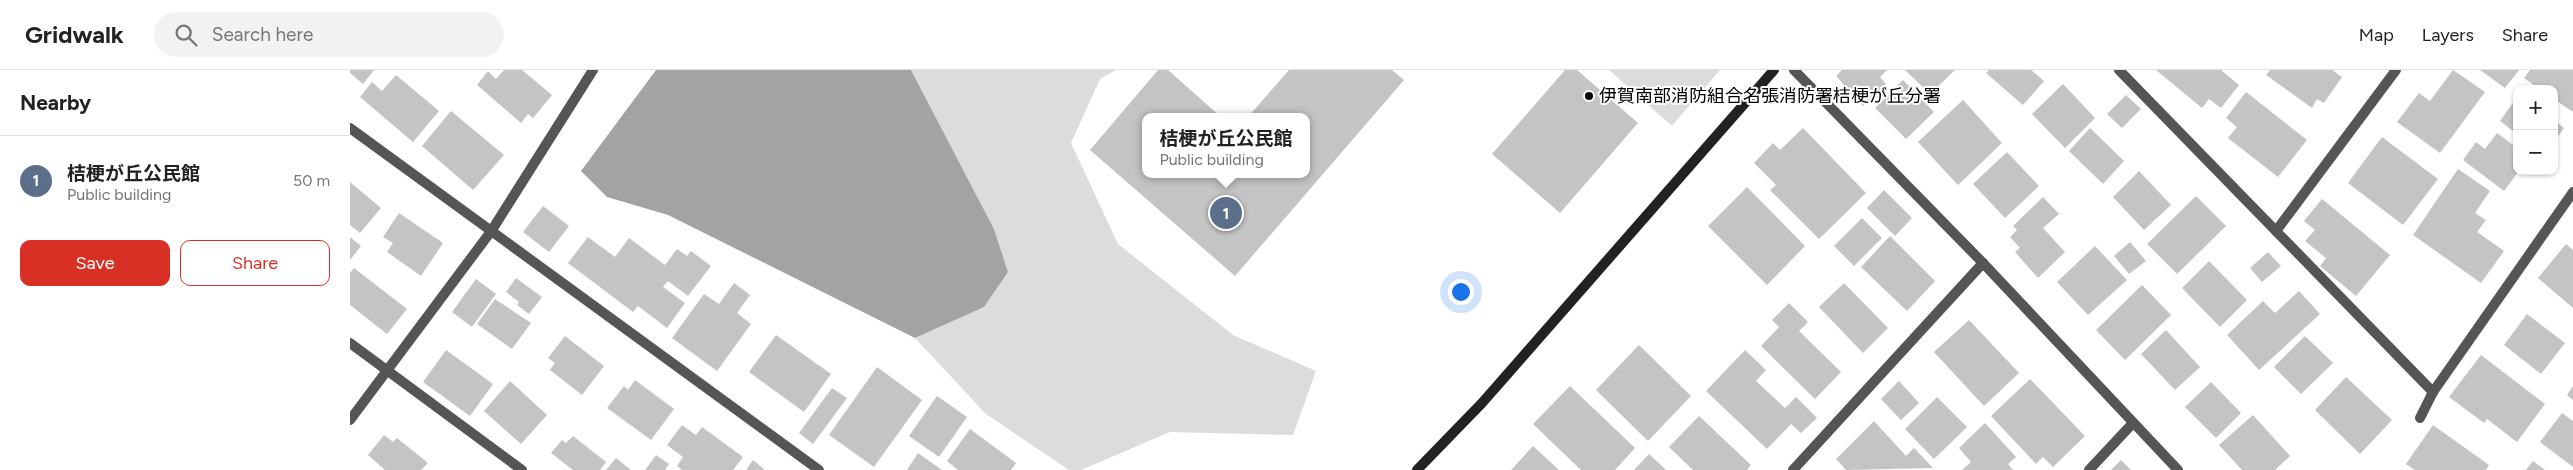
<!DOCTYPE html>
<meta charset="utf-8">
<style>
body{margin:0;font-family:Figtree,"Noto Sans JP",sans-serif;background:#f2f2f2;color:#222}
.controls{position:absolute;right:15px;top:15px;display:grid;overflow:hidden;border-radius:10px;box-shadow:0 1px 4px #0004}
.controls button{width:45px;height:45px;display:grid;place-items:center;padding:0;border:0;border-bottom:1px solid #e0e0e0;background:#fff;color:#222;font:25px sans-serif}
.you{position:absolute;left:1110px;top:221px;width:18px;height:18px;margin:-12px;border:4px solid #fff;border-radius:50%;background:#1a73e8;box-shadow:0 0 0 8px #1a73e833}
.badge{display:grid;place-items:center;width:32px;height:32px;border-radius:50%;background:#d93025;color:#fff;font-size:16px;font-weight:700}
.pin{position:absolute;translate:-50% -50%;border:2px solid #fff;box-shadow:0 1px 5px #0006}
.popup{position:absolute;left:792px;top:43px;width:168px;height:65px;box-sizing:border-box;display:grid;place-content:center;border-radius:10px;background:#fff;filter:drop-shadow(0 1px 4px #0005);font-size:16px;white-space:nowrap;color:#767676}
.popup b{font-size:19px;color:#222}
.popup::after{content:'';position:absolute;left:50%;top:100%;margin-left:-10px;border:10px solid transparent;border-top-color:#fff}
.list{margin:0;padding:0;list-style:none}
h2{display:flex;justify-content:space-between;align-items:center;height:65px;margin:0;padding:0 20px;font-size:21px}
h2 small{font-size:16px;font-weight:400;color:#767676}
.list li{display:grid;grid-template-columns:32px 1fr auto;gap:15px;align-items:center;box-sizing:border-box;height:90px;padding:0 20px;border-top:1px solid #e0e0e0}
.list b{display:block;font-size:19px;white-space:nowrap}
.list p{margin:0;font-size:16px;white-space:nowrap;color:#767676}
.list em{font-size:16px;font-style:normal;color:#767676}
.actions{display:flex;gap:10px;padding:15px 20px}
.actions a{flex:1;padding:11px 0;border:1px solid #d93025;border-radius:10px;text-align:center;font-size:18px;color:#d93025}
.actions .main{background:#d93025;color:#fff}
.icon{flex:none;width:28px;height:28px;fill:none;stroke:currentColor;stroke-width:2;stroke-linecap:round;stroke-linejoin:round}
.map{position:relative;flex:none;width:2223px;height:400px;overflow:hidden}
header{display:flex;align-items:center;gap:30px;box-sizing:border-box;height:70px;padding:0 25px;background:#fff;border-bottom:1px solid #e0e0e0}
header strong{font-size:24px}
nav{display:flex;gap:28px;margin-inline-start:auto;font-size:18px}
.search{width:350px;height:45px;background:#f2f2f2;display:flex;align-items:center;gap:12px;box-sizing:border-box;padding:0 18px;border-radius:28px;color:#767676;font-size:19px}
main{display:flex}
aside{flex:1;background:#fff}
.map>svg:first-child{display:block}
</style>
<header>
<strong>Gridwalk</strong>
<div class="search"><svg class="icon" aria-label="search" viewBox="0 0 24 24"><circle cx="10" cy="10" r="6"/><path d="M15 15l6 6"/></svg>Search here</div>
<nav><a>Map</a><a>Layers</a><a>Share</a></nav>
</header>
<main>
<aside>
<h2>Nearby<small></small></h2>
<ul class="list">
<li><span class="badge" style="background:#5c6f8a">1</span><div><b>桔梗が丘公民館</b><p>Public building</p></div><em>50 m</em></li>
</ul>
<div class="actions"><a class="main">Save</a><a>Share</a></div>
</aside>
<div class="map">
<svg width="2223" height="400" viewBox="0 0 2223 400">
<rect width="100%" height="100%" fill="#fff"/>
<g fill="#dcdcdc">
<polygon points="561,0 766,0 750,9 721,73 768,174 883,265 966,301 943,365 820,362 731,400 719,400 636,344 565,268 634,237 658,202 644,159"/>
<polygon points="1259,0 1370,0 1322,56"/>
</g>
<polygon fill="#a3a3a3" points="306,0 561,0 644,159 658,202 634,237 565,268 318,145 257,127 231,101"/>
<g fill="#c4c4c4">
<polygon points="0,0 24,0 13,14 0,3"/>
<polygon points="154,0 172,0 202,25 183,48 178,44 171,53 127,15 138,1 146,9"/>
<polygon points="808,0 818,0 871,47 796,47 796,104 956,104 956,47 898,47 939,0 1042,0 1054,10 885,206 740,80"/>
<polygon points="1215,0 1227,0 1288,53 1210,143 1142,84"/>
<polygon points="1492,0 1537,0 1530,7 1536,14 1513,36 1486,6"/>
<polygon points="1555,0 1605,0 1580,24"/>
<polygon points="1639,0 1681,0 1694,11 1673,35 1636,3"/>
<polygon points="1806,0 1871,0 1889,15 1871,38 1859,29 1852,38"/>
<polygon points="1920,0 1982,0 1992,7 1974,33 1967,29 1962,38 1916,5"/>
<polygon points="2103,0 2135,22 2090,83 2047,52 2069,23 2080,31"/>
<polygon points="2130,0 2169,0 2155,18"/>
<polygon points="2180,0 2223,0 2223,42 2204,29 2204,19 2189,19 2174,8"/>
<polygon points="46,5 89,41 63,72 10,27 22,12 32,21"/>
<polygon points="1553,10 1584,42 1556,69 1525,38"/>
<polygon points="1713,14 1745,48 1715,78 1682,44"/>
<polygon points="1896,22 1957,70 1928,107 1878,68 1887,57 1876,48"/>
<polygon points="1776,25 1791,39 1772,58 1757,44"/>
<polygon points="2167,27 2167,64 2150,51"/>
<polygon points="1613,30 1652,73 1608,115 1568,72"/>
<polygon points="101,41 154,85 123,120 72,76"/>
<polygon points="2204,50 2214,58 2204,72"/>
<polygon points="1453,58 1516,123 1469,169 1420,120 1426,115 1404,93 1423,73 1430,80"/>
<polygon points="1740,58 1774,91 1753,114 1719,81"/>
<polygon points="2147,63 2167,78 2167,101 2169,101 2154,121 2113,90 2126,72 2135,79"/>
<polygon points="2032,67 2088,109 2053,155 1998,113"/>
<polygon points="1657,82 1689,116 1655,148 1623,114"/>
<polygon points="2108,99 2140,121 2125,143 2136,150 2127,162 2154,181 2131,213 2063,165"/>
<polygon points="1789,101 1821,135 1794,160 1763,127"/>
<polygon points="0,112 31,138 10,163 0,155"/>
<polygon points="1397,117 1455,176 1417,215 1358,156"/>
<polygon points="1534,120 1562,148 1545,166 1517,138"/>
<polygon points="1846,126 1876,156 1827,204 1797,174"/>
<polygon points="1693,127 1709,144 1693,158 1715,182 1688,208 1665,182 1670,178 1660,167 1667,160 1663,156"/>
<polygon points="1972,129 2040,185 2006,226 1970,196 1976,188 1955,171 1965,160 1954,151"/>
<polygon points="193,136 219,156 199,182 173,162"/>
<polygon points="49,143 93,173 71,206 37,182 43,173 33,167"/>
<polygon points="1512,148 1532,168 1504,196 1484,176"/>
<polygon points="1540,166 1585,211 1557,241 1511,197"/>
<polygon points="0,167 11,176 0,190"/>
<polygon points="238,167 265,187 279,168 315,195 327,179 337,186 341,181 361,196 338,226 318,211 313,217 335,233 317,258 288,236 283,242 218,193"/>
<polygon points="1780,172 1796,191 1779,204 1764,186"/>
<polygon points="2216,174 2223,180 2223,238 2188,208"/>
<polygon points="1745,176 1777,210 1738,245 1707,212"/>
<polygon points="1918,182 1931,196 1912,212 1900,198"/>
<polygon points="1859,191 1897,230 1870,257 1832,218"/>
<polygon points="4,198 57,239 37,264 0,235 0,203"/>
<polygon points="166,208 192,227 179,244 167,235 169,232 156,222"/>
<polygon points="126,209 146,224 122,257 102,242"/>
<polygon points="384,213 400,225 387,243 401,254 367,301 322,268 354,224 369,234"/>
<polygon points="1494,213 1538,258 1513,283 1469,237"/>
<polygon points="1792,215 1821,245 1775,290 1746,260"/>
<polygon points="1949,221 1970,244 1909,300 1877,265 1913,231 1925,243"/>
<polygon points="145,229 181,253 162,279 127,254"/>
<polygon points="1439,233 1458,252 1449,261 1491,302 1465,329 1411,276 1429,257 1422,250"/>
<polygon points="2177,244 2215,273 2191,304 2154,275"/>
<polygon points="1619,250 1669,303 1634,336 1584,282"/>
<polygon points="1816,260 1850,297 1825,320 1791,284"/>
<polygon points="426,265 481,304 454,342 399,302"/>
<polygon points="215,266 254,296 232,325 200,300 205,293 198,288"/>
<polygon points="1955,266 1983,293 1951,324 1924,297"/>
<polygon points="1289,275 1341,326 1298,371 1246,320"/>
<polygon points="96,280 143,314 120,346 73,312"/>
<polygon points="1395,280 1416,300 1406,311 1435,338 1446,327 1467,348 1451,363 1441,354 1417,379 1356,321"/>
<polygon points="2131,285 2195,334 2167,372 2137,349 2134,353 2099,327"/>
<polygon points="527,297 572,330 524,397 479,365"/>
<polygon points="1996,307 2042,350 2010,384 1965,340"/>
<polygon points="1680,309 1735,366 1703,397 1693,387 1686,394 1641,346"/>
<polygon points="285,310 324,339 301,370 257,338 274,316 278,320"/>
<polygon points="160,311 197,345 171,374 134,341"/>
<polygon points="1549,311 1569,333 1551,350 1531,329"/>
<polygon points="1861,312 1891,343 1866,368 1835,337"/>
<polygon points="1220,316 1285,378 1265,400 1231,400 1183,354"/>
<polygon points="2223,316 2223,330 2217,325"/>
<polygon points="482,318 497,328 463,374 449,363"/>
<polygon points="587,326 617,347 589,387 559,366"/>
<polygon points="1587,327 1617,357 1584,389 1555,359"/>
<polygon points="2212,343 2223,351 2223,397 2190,372"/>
<polygon points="1903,345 1940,386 1925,400 1892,400 1869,375"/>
<polygon points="1349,346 1401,395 1397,400 1343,400 1319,377"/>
<polygon points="1524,351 1556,386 1564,378 1583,398 1496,400 1486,389"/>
<polygon points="1635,353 1666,387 1658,394 1663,400 1612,400 1621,392 1609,378"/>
<polygon points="332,355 346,365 352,357 393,387 383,400 332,400 327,396 333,387 317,375"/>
<polygon points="2083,355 2139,395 2136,400 2065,400 2056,394"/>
<polygon points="620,359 666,393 661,400 608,400 597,391"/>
<polygon points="34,365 43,372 47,368 78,393 71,400 35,400 18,385"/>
<polygon points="223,366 256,392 250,400 223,400 201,383 212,370 216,373"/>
<polygon points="1183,376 1209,400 1161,400"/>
<polygon points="568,383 592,400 557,400"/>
<polygon points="1299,384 1316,400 1284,400"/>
<polygon points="306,385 319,394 315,400 295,400"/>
<polygon points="266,388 281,400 256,400"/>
<polygon points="403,390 414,399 413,400 396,400"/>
<polygon points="1771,390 1781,400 1761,400"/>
<polygon points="2183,391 2195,400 2176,400"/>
</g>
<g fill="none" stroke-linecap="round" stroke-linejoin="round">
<g stroke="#555" stroke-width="10">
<polyline points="1444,0 1633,193 1828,400"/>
<polyline points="1769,0 2083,322"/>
<polyline points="0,58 469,400"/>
<polyline points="1926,161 2046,0"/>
<polyline points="0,273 172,400"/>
<polyline points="2070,348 2083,322 2223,122"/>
<polyline points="0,350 142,160 243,0"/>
<polyline points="1443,400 1633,193"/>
<polyline points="1739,400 1783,353"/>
</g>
<polyline stroke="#222" stroke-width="10" points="1067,400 1132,333 1424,0"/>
</g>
<circle fill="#000" stroke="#fff" stroke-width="2" cx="1239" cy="26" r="5"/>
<g text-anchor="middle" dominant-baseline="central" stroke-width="4" stroke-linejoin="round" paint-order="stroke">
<g font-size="18" fill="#000" stroke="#fff" text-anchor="start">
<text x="1249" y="26">伊賀南部消防組合名張消防署桔梗が丘分署</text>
</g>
</g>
</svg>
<div class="controls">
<button>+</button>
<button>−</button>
</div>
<div class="you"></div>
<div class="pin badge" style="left:876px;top:143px;background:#5c6f8a">1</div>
<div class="popup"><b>桔梗が丘公民館</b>Public building</div>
</div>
</main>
